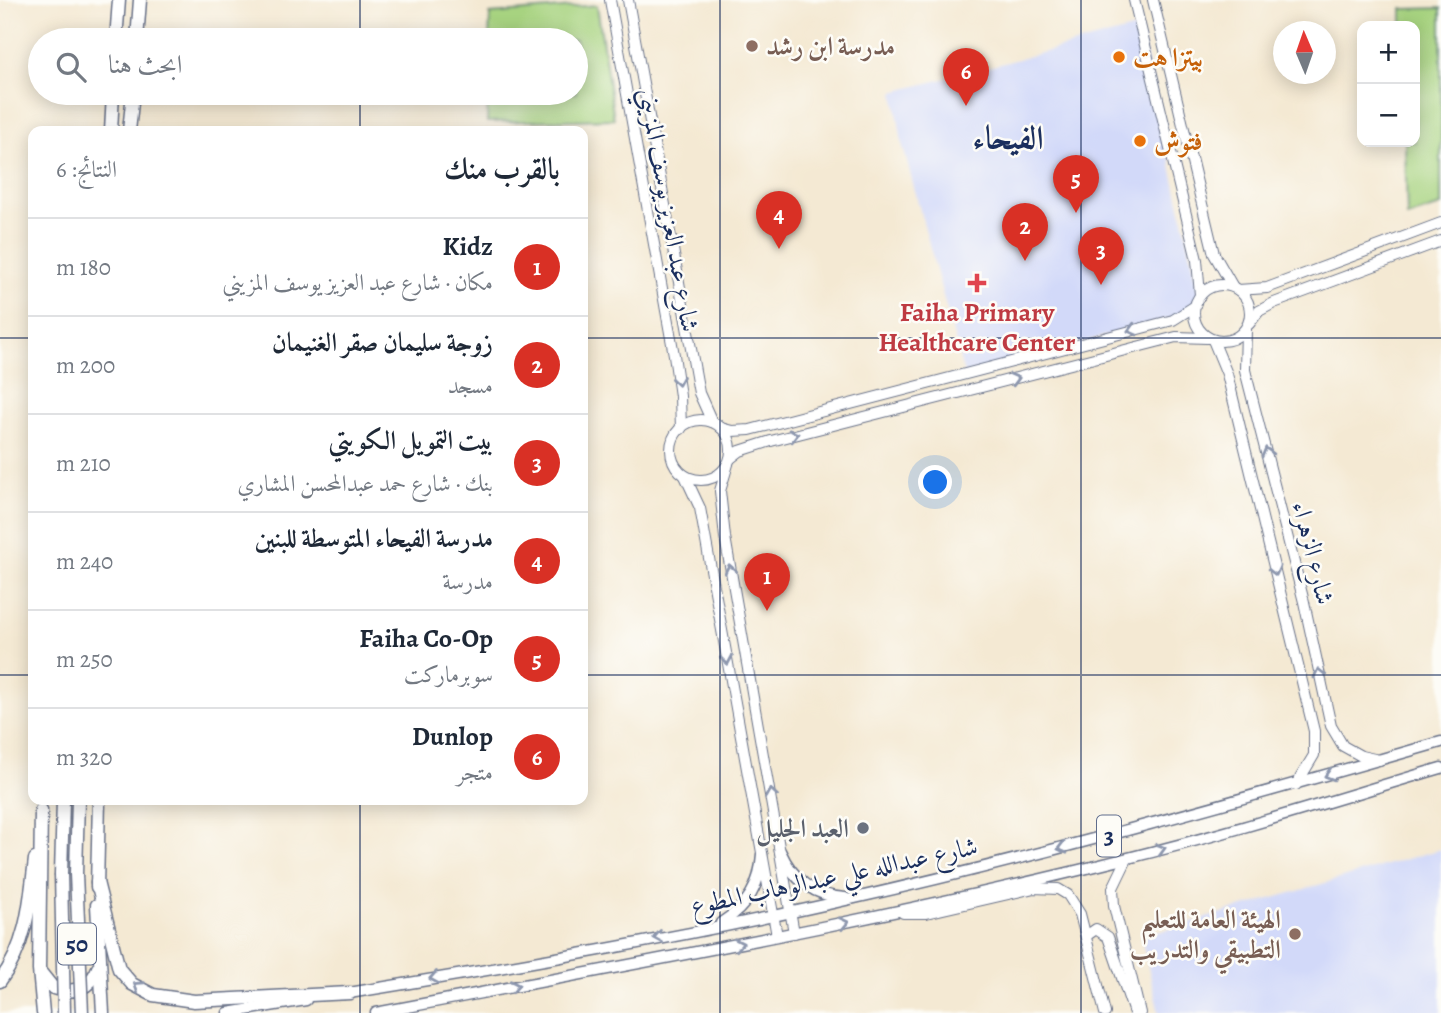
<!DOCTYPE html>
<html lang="ar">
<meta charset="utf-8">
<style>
body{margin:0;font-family:Alegreya,Amiri,serif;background:#f2f2f3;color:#1f2937;direction:rtl}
.controls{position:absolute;right:21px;top:21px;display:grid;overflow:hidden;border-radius:14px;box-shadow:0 4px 18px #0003}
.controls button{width:63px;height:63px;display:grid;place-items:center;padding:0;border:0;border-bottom:2px solid #e0e1e3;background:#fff;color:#1f2937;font:35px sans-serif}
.compass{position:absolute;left:1273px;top:21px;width:63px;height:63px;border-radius:50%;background:#fff;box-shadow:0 4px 18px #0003;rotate:358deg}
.you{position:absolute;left:936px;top:483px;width:24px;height:24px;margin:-18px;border:5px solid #fff;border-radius:50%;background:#1a73e8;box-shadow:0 0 0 10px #1a73e833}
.badge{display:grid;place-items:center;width:46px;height:46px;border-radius:50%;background:#d93025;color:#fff;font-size:23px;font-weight:700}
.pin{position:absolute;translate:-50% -58px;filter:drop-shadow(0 2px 4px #0008)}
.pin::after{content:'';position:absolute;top:37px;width:24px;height:21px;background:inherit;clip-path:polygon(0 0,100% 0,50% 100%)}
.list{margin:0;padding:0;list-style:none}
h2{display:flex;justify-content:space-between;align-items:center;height:91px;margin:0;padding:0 28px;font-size:30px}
h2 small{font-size:23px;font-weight:400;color:#747a83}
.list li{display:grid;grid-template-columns:46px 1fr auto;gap:21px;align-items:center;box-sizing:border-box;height:98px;padding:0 28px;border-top:2px solid #e0e1e3}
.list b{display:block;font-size:26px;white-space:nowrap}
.list p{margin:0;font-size:23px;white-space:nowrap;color:#747a83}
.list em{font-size:23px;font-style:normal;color:#747a83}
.icon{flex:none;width:38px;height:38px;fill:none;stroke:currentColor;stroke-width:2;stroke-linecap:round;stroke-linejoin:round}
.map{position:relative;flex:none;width:1441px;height:1013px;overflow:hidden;direction:ltr}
.search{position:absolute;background:#fff;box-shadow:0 4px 18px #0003;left:28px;top:28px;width:560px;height:77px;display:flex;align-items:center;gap:18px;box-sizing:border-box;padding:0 24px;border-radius:38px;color:#747a83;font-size:26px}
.panel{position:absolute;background:#fff;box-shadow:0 4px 18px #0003;left:28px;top:126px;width:560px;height:679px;border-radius:14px;direction:rtl}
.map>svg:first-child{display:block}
</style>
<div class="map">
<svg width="1441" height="1013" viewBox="0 0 1441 1013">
<rect width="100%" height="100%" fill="#fdfcf7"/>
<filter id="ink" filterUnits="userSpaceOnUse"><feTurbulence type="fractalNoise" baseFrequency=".0143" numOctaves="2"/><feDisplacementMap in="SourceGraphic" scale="14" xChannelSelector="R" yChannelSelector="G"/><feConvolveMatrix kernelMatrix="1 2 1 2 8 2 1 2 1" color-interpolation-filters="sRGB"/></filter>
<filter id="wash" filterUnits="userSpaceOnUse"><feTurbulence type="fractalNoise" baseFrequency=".00686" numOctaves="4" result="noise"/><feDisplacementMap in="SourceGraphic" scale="28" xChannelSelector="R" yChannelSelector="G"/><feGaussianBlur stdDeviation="1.57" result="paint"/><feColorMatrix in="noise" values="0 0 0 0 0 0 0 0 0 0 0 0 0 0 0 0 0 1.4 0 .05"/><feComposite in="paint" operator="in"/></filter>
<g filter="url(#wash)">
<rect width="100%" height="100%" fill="#f4e9d3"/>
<g fill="#d2d9f9">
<polygon points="1140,27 1200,295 1186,314 964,374 902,143 894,92"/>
<polygon points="1441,849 1441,1013 1159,1013 1141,937"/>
</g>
<g fill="#a7d380" stroke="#61816f" stroke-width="2">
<polygon points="597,5 614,119 487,122 488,93 576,93 576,40 489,40 490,14"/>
<polygon points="1441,8 1441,206 1407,217 1405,142 1415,142 1415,26 1402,26 1402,9"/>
</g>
</g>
<g filter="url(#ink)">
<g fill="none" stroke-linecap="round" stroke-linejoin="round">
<defs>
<g id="secondary">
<polyline points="610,0 674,355 680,396 681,429"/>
<polyline points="628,0 699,393 712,422"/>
<polyline points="1134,0 1197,260 1200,295"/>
<polyline points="1153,0 1214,254 1233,287"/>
<circle cx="1222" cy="313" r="28"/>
<polyline points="1238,290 1267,288 1441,223"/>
<polyline points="1249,324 1259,311 1274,303 1441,241"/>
<polyline points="1246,329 1245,370 1304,602 1331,726 1343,746 1361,756 1379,760"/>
<polyline points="1213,340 1227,374 1314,731 1314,755 1296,785"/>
<circle cx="701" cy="450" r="30"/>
<polyline points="721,428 732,431 750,430 1173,320 1195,306"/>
<polyline points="731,458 740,451 771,441 1176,337 1207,338"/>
<polyline points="728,464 720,491 725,537 794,933"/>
<polyline points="685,476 700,508 777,936"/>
<polyline points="1127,859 1113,888 1114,906 1140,1013"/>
<polyline points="903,913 926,913 1034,888 1058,889 1068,895 1080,914 1105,1013"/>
<polyline points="1086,936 1096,929 1108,937 1134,1013"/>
</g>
<g id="primary">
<path d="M780,851C793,880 813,896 845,898"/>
<path d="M721,923C748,906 760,886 762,854"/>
<path d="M343,994C514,966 686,937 855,898C1053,853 1246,798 1441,742"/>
<polyline points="228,1013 306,1000"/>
<path d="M376,1013C626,965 877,921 1124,859C1231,833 1336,799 1441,768"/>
</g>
<g id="highway">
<polyline points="116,40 119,0"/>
<polyline points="137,40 140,0"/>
<polyline points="111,131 113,93"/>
<polyline points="129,131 133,93"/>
<polyline points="41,810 39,970 43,1013"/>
<polyline points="61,874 63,800"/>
<polyline points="76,874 78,800"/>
<polyline points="97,882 119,969 132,984 153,995 194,1001 350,993"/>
<polyline points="97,887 99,800"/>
<polyline points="97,905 103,1013"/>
<path d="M41,973L53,988C74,995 90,989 98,968"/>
<path d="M0,981C27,945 30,903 35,859"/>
</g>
</defs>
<use href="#secondary" stroke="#677087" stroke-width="12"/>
<use href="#primary" stroke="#677087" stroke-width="13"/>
<use href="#highway" stroke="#677087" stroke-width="15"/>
<use href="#secondary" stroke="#fff" stroke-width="10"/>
<use href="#primary" stroke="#fff" stroke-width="10"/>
<use href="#highway" stroke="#fff" stroke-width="12"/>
<defs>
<g id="highway-bridge">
<polyline points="61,874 64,1013"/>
<polyline points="76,874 82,1013"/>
</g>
</defs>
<use href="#highway-bridge" stroke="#677087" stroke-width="15" stroke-linecap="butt"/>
<use href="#highway-bridge" stroke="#fff" stroke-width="12"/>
</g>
<defs><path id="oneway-chevron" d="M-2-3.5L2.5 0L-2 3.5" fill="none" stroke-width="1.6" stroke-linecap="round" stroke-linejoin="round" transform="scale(1.75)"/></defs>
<g stroke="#8d97ae">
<use href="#oneway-chevron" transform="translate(1132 330) rotate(165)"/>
<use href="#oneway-chevron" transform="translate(1015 379) rotate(-15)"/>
<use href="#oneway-chevron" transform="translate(678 381) rotate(81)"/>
<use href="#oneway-chevron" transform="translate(794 435) rotate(-14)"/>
<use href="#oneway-chevron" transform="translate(1267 452) rotate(-105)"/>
<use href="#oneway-chevron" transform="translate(730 569) rotate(-101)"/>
<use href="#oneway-chevron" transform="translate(1275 571) rotate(76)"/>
<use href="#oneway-chevron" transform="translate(727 660) rotate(80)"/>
<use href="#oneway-chevron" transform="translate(1319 673) rotate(-103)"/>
<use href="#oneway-chevron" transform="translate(1329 775) rotate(163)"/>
<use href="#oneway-chevron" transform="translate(771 793) rotate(-99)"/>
<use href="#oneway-chevron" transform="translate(1062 848) rotate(166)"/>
<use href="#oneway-chevron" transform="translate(1161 849) rotate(-16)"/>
<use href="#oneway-chevron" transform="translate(844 923) rotate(-12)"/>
<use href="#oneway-chevron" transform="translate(658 937) rotate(170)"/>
<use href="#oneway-chevron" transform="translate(739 944) rotate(-11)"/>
<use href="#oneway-chevron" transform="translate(434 978) rotate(170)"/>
<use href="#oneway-chevron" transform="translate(138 986) rotate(-147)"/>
<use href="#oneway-chevron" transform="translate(515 986) rotate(-11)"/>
</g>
</g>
<path fill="none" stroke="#1b2f5e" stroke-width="2" stroke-opacity="0.55" d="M360,0V40M720,0V1013M1081,0V1013M360,93V131M0,338H33M583,338H1441M0,675H33M583,675H1441M360,800V1013"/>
<g fill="#8d6e63" stroke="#fdfcf7" stroke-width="2.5">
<circle cx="752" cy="46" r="7"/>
<circle cx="1295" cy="934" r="7"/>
</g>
<g fill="#e8710a" stroke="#fdfcf7" stroke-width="2.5">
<circle cx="1119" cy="57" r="7"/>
<circle cx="1140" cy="141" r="7"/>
</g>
<path fill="#e0444e" stroke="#fdfcf7" stroke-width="2.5" d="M973.5 272.5h7v7h7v7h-7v7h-7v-7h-7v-7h7z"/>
<circle fill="#6b7280" stroke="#fdfcf7" stroke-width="2.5" cx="863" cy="828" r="7"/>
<g text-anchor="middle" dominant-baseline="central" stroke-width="5" stroke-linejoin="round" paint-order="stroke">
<g fill="#fdfcf7" stroke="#5f6c8c" stroke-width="2">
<rect x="1097" y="815.5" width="24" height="41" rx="5"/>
<rect x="58" y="923.5" width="38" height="41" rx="5"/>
</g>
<g font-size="24" font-weight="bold" fill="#1b2f5e">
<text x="1109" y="836">3</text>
<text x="77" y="944">50</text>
</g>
<g font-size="26" font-weight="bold" fill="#785e54" stroke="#fdfcf7" text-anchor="start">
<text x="766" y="46">مدرسة ابن رشد</text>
<text x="1281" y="919" text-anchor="end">الهيئة العامة للتعليم<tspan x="1281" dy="30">التطبيقي والتدريب</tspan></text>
</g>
<g font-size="26" font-weight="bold" fill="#c56008" stroke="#fdfcf7" text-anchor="start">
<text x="1133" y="57">بيتزا هت</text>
<text x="1154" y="141">فتوش</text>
</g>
<g font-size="26" fill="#1b2f5e" stroke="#fdfcf7">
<text transform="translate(669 210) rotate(80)">شارع عبد العزيز يوسف المزيني</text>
<text transform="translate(1313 553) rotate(76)">شارع الزهراء</text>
<text transform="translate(834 876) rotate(-12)">شارع عبدالله علي عبدالوهاب المطوع</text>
</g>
<g font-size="26" font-weight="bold" fill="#be3a42" stroke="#fdfcf7">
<text x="977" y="312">Faiha Primary<tspan x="977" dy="30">Healthcare Center</tspan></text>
</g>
<g font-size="26" font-weight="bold" fill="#5b616d" stroke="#fdfcf7" text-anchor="end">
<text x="849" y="828">العبد الجليل</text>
</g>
<g font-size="33" font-weight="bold" fill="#1b2f5e" stroke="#fdfcf7">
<text x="1008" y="137">الفيحاء</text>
</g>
</g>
</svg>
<div class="controls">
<button>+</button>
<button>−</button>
</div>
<svg class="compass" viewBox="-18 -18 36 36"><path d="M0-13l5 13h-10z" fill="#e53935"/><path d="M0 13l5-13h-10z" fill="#747a83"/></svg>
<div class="you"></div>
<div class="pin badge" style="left:767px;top:611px">1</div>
<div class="pin badge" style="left:1025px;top:261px">2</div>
<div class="pin badge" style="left:1101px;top:285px">3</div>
<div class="pin badge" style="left:779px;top:249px">4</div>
<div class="pin badge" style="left:1076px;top:213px">5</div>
<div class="pin badge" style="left:966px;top:106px">6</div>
<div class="search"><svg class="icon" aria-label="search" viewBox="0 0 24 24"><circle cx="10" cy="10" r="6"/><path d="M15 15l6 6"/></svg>ابحث هنا</div>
<section class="panel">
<h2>بالقرب منك<small>النتائج: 6</small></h2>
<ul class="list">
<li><span class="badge">1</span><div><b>Kidz</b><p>مكان · شارع عبد العزيز يوسف المزيني</p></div><em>180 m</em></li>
<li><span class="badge">2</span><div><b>زوجة سليمان صقر الغنيمان</b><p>مسجد</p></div><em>200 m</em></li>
<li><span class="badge">3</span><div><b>بيت التمويل الكويتي</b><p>بنك · شارع حمد عبدالمحسن المشاري</p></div><em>210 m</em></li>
<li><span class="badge">4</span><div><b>مدرسة الفيحاء المتوسطة للبنين</b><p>مدرسة</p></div><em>240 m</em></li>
<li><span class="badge">5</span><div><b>Faiha Co-Op</b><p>سوبرماركت</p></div><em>250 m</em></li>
<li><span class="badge">6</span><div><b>Dunlop</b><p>متجر</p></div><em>320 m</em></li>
</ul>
</section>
</div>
